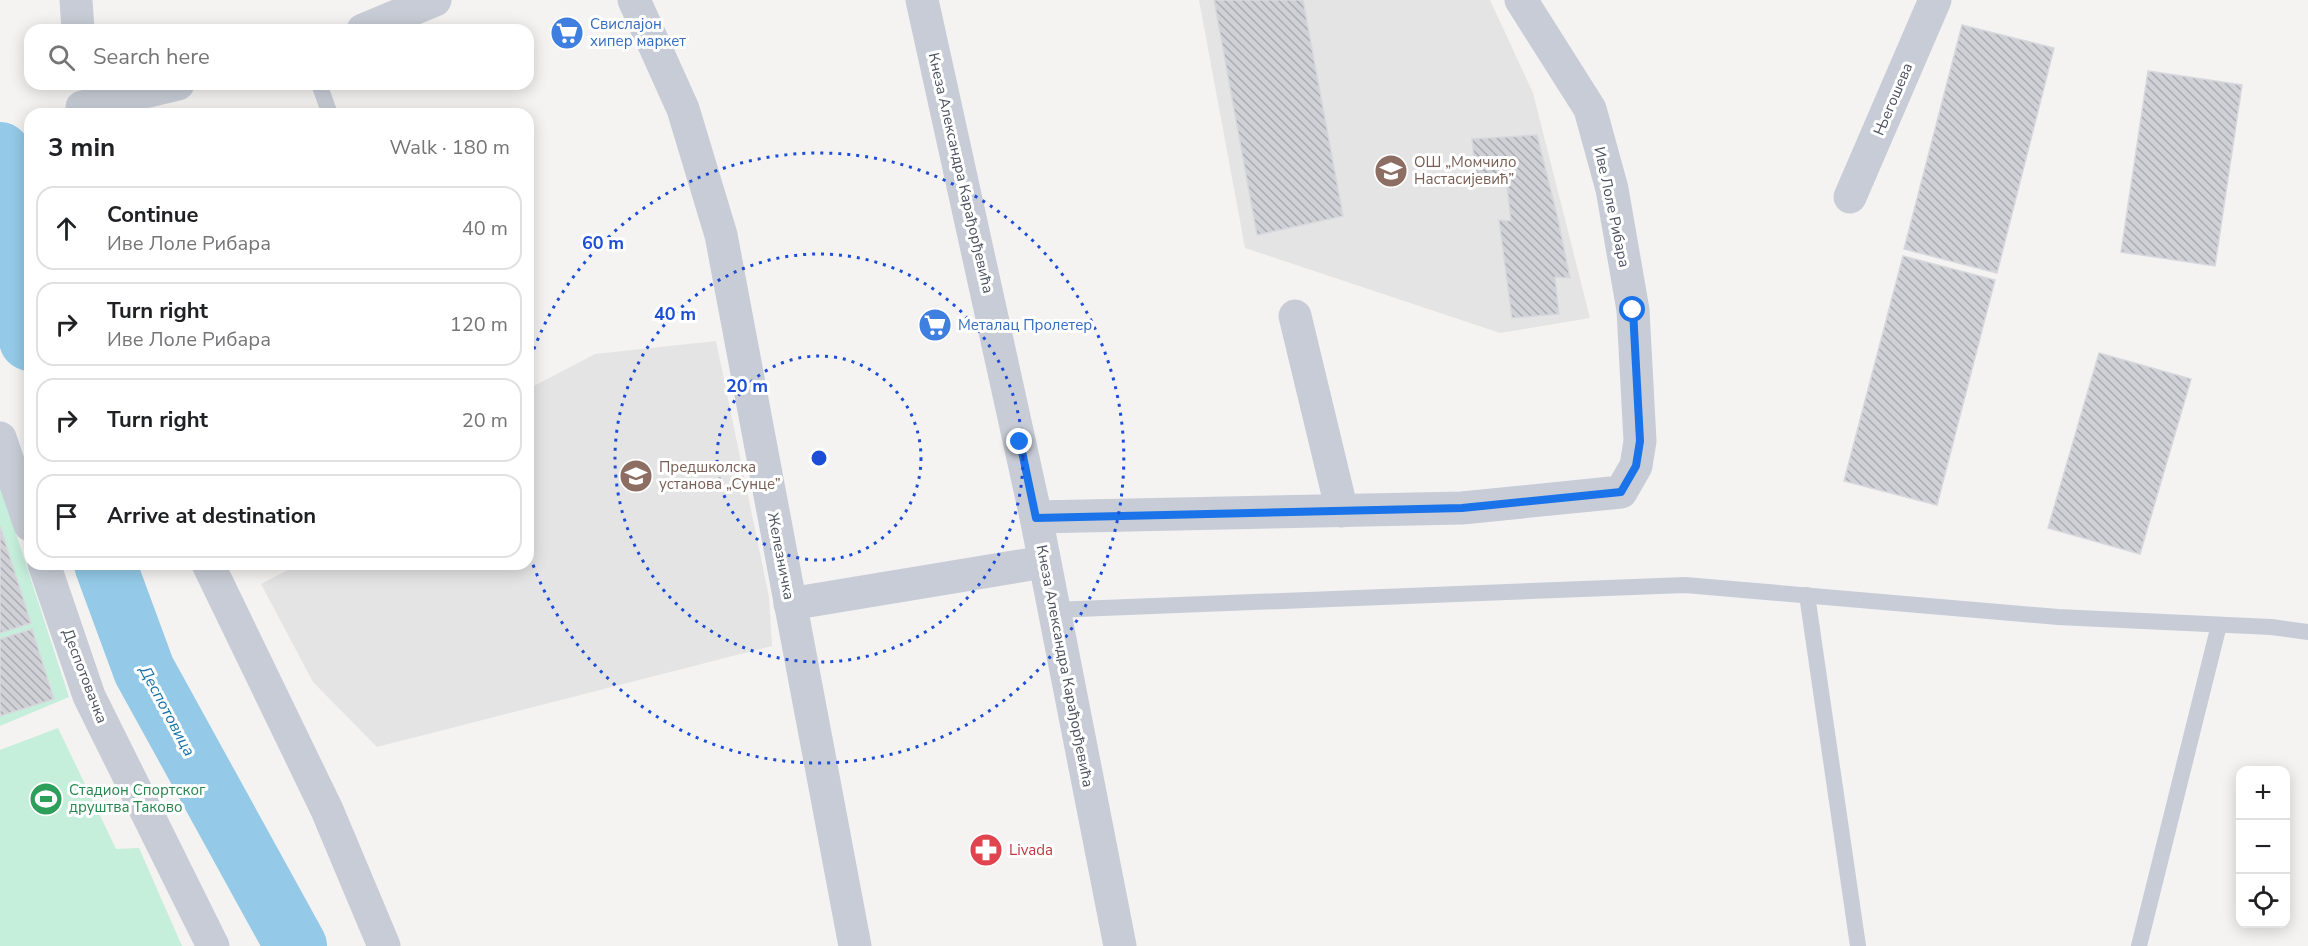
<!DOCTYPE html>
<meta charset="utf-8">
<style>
body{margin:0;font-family:"Nunito Sans",sans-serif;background:#f2f2f2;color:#202124}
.controls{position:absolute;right:18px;bottom:18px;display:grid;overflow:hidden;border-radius:12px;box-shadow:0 3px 15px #0003}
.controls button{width:54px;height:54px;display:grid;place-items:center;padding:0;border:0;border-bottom:2px solid #e0e0e0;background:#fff;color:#202124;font:30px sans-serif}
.stop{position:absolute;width:18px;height:18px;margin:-14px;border:4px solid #1a73e8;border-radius:50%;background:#fff}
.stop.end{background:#1a73e8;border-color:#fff;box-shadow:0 2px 6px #0008}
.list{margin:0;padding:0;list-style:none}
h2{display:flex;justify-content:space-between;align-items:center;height:78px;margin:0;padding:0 24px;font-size:26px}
h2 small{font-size:20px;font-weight:400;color:#757577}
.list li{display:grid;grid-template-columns:39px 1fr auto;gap:18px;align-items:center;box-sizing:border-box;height:84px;margin:0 12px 12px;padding:0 12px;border:2px solid #e0e0e0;border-radius:18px}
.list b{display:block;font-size:22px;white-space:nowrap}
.list p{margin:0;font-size:20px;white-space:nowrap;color:#757577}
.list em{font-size:20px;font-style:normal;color:#757577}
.icon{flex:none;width:33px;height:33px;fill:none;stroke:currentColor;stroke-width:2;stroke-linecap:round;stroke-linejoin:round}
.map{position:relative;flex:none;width:2308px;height:946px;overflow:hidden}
.search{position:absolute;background:#fff;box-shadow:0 3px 15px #0003;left:24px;top:24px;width:510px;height:66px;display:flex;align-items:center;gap:15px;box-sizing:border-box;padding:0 21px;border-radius:18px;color:#757577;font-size:22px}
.panel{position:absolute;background:#fff;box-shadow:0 3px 15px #0003;left:24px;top:108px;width:510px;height:462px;border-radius:18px}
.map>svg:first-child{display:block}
</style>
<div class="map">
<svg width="2308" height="946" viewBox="0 0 2308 946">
<defs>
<pattern id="building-back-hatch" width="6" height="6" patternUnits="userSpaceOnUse" patternTransform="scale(1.5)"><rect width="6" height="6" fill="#d0d1d6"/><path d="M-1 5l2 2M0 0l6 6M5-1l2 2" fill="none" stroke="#abacb1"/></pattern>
</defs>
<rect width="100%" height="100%" fill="#f4f3f2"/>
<g fill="#e5e4e4">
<polygon points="1199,0 1490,0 1533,93 1590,318 1500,333 1245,248"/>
<polygon points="716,341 769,597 772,646 377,747 313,682 261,584 299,564 528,564 528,389 595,354"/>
</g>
<g fill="#c5eedb">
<polygon points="0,484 69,697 0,726"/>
<polygon points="58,728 116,849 139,848 182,946 0,946 0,750"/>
</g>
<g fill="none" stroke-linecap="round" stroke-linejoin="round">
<g stroke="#94cae8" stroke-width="62">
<polyline points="0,153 30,340"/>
<polyline points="105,564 144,670 296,946"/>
</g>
</g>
<g fill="url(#building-back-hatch)" stroke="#d7d8dd" stroke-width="1.5">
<polygon points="1214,0 1303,0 1343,216 1257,235"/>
<polygon points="1962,25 2054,48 1997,273 1904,249"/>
<polygon points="2148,71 2242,85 2215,266 2121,252"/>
<polygon points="1537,135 1558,219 1570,278 1555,277 1559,314 1512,318 1499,220 1511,221 1506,177 1476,181 1472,139"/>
<polygon points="1903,256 1995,280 1937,505 1844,481"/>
<polygon points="2099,353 2191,379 2140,554 2048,528"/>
<polygon points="0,526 31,623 0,633"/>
<polygon points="32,629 54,699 0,716 0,639"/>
</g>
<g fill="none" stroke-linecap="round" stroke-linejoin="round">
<g stroke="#c7ccd6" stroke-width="16">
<polyline points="319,84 330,114"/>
<polyline points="1807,595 1858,946"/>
<polyline points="1053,610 1685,585 2058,617 2271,627 2308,632"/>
<polyline points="2139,946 2219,625"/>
</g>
<g stroke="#c7ccd6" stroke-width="33">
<polyline points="76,0 78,30"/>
<polyline points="634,0 683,109 721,235 855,946"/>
<polyline points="363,30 435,0"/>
<polyline points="82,107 178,84"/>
<polyline points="1850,197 1935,0"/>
<polyline points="1295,316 1342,511"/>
<polyline points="0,438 30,525"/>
<polyline points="1036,517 1462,508 1621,492 1636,466 1640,441 1633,310 1612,189 1590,109 1521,0"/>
<polyline points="44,564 89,696 213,946"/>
<polyline points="208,564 327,810 384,946"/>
<polyline points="790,604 1044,562"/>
</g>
<polyline stroke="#c7ccd6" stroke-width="33" points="922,0 1036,517 1120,946"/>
</g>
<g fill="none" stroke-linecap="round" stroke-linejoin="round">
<polyline stroke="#1a73e8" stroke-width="8" points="1020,442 1036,518 1462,508 1621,492 1636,466 1640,441 1633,310"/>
</g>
<g fill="none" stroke="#1d4ed8" stroke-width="3" stroke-dasharray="3 6">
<circle cx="819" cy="458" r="102"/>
<circle cx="819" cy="458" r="204"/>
<path d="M528 366A305 305 0 1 1 528 550"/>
</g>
<defs>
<symbol id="supermarket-disc" viewBox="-11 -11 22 22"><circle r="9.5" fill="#3f7fe0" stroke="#fff"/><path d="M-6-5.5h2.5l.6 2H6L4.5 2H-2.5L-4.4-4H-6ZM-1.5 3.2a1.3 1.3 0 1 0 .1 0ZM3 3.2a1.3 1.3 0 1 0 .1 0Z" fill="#fff"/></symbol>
<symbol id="school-disc" viewBox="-11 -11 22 22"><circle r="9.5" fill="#8d6e63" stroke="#fff"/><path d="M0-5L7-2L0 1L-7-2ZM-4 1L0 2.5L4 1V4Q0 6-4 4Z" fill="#fff"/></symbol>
<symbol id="stadium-disc" viewBox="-11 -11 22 22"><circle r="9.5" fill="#2e9e5b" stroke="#fff"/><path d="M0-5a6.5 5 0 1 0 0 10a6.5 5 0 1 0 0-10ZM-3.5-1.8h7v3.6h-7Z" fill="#fff"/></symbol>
<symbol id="pharmacy-disc" viewBox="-11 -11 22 22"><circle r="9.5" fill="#e0444e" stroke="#fff"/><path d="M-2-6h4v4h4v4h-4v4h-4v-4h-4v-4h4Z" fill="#fff"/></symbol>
</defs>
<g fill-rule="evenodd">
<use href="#supermarket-disc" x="548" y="14" width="38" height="38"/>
<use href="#school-disc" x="1372" y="152" width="38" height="38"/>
<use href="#supermarket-disc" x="916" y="306" width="38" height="38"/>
<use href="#school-disc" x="617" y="457" width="38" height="38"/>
<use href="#stadium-disc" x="27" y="780" width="38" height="38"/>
<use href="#pharmacy-disc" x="967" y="831" width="38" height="38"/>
</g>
<g text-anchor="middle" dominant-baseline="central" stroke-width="6" stroke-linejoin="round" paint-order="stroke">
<g font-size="15" fill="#366cbe" stroke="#fff" text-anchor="start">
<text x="590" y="24">Свислајон<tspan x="590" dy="17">хипер маркет</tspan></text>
<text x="958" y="325">Металац Пролетер</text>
</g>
<g font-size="15" fill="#4b525f" stroke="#fff">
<text transform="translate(1893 99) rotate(-67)">Његошева</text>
<text transform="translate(961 173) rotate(77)">Кнеза Александра Карађорђевића</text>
<text transform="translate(1612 207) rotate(78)">Иве Лоле Рибара</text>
<text transform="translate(781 556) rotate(79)">Железничка</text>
<text transform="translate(1065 666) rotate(79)">Кнеза Александра Карађорђевића</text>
<text transform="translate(85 676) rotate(69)">Деспотовачка</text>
</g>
<g font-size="15" fill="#785e54" stroke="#fff" text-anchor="start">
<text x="1414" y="162">ОШ „Момчило<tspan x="1414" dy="17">Настасијевић”</tspan></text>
<text x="659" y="467">Предшколска<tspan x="659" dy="17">установа „Сунце”</tspan></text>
</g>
<g font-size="15" fill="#27864d" stroke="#fff" text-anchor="start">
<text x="69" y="790">Стадион Спортског<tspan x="69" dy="17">друштва Таково</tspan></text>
</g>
<g font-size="15" fill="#be3a42" stroke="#fff" text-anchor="start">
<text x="1009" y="850">Livada</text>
</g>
<g font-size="16" font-style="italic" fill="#1572a8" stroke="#fff">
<text transform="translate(167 711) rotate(62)">Деспотовица</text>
</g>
</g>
<circle cx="819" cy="458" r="9" fill="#1d4ed8" stroke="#fff" stroke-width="3"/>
<g font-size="18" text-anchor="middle" font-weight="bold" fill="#1d4ed8" stroke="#fff" stroke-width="6" stroke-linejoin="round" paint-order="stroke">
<text x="603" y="249">60 m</text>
<text x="675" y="320">40 m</text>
<text x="747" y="392">20 m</text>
</g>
</svg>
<div class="controls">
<button>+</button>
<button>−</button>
<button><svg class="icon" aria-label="locate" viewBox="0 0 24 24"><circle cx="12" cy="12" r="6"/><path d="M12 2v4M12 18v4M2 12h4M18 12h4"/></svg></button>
</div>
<div class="stop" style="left:1633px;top:310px"></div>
<div class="stop end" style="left:1020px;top:442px"></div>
<div class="search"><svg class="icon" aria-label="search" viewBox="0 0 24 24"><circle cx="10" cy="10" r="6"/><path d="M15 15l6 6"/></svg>Search here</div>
<section class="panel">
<h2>3 min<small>Walk · 180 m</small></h2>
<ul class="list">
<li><svg class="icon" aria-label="ahead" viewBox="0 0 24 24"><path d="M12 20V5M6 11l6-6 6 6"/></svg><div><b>Continue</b><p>Иве Лоле Рибара</p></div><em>40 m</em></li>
<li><svg class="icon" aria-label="right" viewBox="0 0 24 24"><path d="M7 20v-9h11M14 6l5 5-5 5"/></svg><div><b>Turn right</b><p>Иве Лоле Рибара</p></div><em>120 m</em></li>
<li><svg class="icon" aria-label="right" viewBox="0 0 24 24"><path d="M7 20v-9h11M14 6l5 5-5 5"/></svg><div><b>Turn right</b></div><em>20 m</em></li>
<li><svg class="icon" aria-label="arrive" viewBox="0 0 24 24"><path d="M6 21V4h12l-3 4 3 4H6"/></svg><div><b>Arrive at destination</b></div></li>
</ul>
</section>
</div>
